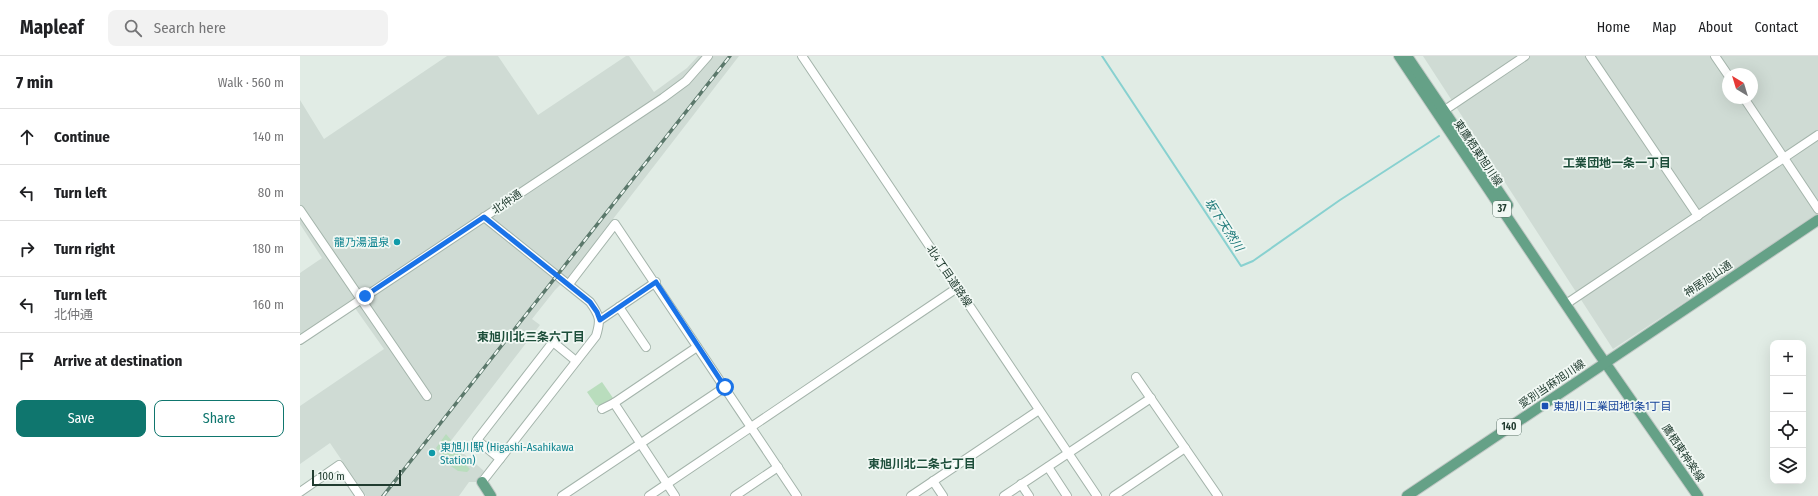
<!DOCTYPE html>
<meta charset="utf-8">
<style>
body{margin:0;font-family:"Fira Sans Condensed","Noto Sans JP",sans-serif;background:#f2f2f2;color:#202124}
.controls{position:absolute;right:12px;bottom:12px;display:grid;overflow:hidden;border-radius:8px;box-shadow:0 4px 16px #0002}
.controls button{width:36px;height:36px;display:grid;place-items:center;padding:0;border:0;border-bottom:1px solid #e0e0e0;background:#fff;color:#202124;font:20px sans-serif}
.compass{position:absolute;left:1422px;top:12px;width:36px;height:36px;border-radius:50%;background:#fff;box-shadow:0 4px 16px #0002;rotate:322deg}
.scale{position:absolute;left:12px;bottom:10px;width:89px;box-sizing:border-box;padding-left:4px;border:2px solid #213c30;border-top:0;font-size:11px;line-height:14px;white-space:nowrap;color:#213c30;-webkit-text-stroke:3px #f1f8f4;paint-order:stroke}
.stop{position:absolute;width:12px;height:12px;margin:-9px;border:3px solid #1a73e8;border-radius:50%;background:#fff}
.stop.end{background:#1a73e8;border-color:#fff;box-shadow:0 1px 4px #0008}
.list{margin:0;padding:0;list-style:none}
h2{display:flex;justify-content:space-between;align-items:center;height:52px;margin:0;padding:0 16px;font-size:17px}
h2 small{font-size:13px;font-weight:400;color:#757577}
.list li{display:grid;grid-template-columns:26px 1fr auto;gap:12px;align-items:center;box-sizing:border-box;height:56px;padding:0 16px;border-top:1px solid #e0e0e0}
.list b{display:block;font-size:15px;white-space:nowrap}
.list p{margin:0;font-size:13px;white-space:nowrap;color:#757577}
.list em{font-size:13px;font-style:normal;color:#757577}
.actions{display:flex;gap:8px;padding:12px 16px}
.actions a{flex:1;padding:9px 0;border:1px solid #0f766e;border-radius:8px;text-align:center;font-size:14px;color:#0f766e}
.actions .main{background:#0f766e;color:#fff}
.icon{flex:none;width:22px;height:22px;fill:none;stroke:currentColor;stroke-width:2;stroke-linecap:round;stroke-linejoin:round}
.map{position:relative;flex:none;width:1518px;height:440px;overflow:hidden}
header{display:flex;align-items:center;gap:24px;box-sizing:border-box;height:56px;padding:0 20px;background:#fff;border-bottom:1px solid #e0e0e0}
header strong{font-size:19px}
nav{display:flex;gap:22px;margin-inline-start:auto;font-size:14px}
.search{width:280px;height:36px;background:#f2f2f2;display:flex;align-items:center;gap:10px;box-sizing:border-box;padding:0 14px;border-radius:8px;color:#757577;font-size:15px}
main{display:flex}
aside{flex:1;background:#fff}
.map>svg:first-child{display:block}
</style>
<header>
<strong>Mapleaf</strong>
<div class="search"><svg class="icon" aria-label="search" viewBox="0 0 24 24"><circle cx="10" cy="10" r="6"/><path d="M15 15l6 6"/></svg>Search here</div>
<nav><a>Home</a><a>Map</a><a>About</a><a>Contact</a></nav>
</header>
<main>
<aside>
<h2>7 min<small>Walk · 560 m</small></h2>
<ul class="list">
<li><svg class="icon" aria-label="ahead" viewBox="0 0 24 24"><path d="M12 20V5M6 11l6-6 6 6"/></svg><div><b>Continue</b></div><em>140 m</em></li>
<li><svg class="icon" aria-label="left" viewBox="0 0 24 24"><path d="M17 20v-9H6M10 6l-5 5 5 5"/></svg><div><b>Turn left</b></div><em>80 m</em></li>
<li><svg class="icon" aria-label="right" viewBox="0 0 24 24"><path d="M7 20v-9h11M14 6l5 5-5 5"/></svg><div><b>Turn right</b></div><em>180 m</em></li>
<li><svg class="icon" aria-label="left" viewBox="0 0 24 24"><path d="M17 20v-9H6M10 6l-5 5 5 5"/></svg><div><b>Turn left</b><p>北仲通</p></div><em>160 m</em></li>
<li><svg class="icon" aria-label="arrive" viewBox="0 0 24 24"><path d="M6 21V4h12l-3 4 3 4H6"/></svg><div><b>Arrive at destination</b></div></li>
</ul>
<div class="actions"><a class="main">Save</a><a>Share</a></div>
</aside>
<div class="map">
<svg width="1518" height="440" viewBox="0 0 1518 440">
<rect width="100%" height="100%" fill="#e1ece5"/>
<g fill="#cfdbd4" fill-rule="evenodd">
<polygon points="147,0 198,0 238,59 326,0 329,0 354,36 387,12 398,0 439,0 269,220 255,234 232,263 240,269 150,386 184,415 176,426 169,426 159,440 66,440 30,387 0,408 0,350 84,293 50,245 0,279 0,217 22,202 0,168 0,44 24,83"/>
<path d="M1123,0H1518V159L1313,293ZM1428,18H1452V42H1428Z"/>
</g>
<g fill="#b9ddbd">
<polygon points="302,326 313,342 301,350 296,349 287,336"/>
<polygon points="146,378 151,384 150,386 159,394 167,410 170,413 167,416 158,415 142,404 143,400 136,392"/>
</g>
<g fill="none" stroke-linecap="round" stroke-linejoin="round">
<polyline stroke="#88d1d0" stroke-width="2" points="802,0 941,210 953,205 1040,144 1139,80"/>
<defs>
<g id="minor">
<polyline points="502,0 797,440"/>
<polyline points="1290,0 1398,160"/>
<polyline points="1415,0 1428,19"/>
<polyline points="1444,42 1518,153"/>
<polyline points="1139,58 1225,0"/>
<polyline points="0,154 127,340"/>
<polyline points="269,228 315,168 497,440"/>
<polyline points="1266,248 1518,79"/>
<polyline points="319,251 346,291"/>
<polyline points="300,264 356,226"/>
<polyline points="0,284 363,42 386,25 408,0"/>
<polyline points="836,321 918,440"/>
<polyline points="314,347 375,440"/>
<polyline points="302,353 314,347 397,291"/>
<polyline points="200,403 177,384 253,286 276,305"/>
<polyline points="748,411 767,440"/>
<polyline points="633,425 643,440"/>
<path d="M182,426L296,280C301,264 300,260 290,246L184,161"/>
<polyline points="721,428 729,440"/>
<polyline points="0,436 39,409 60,440"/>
<polyline points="262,440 425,331"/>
<polyline points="349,440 657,232"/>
<polyline points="435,440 478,411"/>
<polyline points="611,440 739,354"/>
<polyline points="704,440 851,342"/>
<polyline points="814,440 885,392"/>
</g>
<g id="major">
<polyline points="1099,0 1297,295 1398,440"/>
<polyline points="1107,0 1208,149"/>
<polyline points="182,426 191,440"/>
<polyline points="1107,440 1518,164"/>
</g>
</defs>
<use href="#minor" stroke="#a4b4ab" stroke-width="10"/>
<use href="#major" stroke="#c1c8c5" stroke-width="12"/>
<use href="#minor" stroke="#fff" stroke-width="8"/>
<use href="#major" stroke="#65a187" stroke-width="10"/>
<defs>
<polyline id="rail" points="83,440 430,0"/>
</defs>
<use href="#rail" stroke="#5b786b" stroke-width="3.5"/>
<use href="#rail" stroke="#f1f8f4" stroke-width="2" stroke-dasharray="6" stroke-linecap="butt"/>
</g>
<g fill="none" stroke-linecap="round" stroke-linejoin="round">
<polyline stroke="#1a73e8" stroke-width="5" points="65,240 184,161 290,246 297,256 300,264 356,226 425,331"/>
</g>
<g fill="#0f9aa8" stroke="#f1f8f4" stroke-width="1.5">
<circle cx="97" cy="186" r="4"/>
<circle cx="132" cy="397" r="4"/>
</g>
<rect fill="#1a4fb4" stroke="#f1f8f4" stroke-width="1.5" x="1241" y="346" width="8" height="8" rx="2"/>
<g text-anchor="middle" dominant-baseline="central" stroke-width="3.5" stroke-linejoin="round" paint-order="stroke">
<g fill="#f1f8f4" stroke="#5f746b" stroke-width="1">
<rect x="1193" y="145" width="18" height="16" rx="3"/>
<rect x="1197" y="363" width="24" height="16" rx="3"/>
</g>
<g font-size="10" font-weight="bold" fill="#213c30">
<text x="1202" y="153">37</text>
<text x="1209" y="371">140</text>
</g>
<g font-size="11" fill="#213c30" stroke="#f1f8f4">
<text transform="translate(1178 97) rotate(56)">東鷹栖東旭川線</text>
<text transform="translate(207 146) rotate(-34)">北仲通</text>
<text transform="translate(649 220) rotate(56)">北4丁目道路線</text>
<text transform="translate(1408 223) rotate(-34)">神居旭山通</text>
<text transform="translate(1252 328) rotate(-34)">愛別当麻旭川線</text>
<text transform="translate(1383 397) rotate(56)">鷹栖東神楽線</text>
</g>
<g font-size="11" fill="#0d838f" stroke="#f1f8f4" text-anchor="end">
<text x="89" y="186">龍乃湯温泉</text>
<text x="140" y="391" text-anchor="start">東旭川駅 (Higashi-Asahikawa<tspan x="140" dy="13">Station)</tspan></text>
</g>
<g font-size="11" fill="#164399" stroke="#f1f8f4" text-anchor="start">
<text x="1253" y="350">東旭川工業団地1条1丁目</text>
</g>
<g font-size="12" font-weight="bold" fill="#1d4e3a" stroke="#f1f8f4">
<text x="1317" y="107">工業団地一条一丁目</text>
<text x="231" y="281">東旭川北三条六丁目</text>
<text x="622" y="408">東旭川北二条七丁目</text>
</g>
<g font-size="12" font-style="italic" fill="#1b7878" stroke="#f1f8f4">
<text transform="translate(924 169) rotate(57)">坂下天然川</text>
</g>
</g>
</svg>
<div class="controls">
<button>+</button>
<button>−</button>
<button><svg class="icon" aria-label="locate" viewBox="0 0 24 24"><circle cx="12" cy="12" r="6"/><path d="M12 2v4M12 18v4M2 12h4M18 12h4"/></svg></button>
<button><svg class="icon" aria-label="layers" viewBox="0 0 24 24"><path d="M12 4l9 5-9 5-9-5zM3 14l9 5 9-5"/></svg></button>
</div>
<svg class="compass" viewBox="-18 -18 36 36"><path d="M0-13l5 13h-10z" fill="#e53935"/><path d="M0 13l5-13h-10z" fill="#757577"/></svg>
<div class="scale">100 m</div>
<div class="stop" style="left:425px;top:331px"></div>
<div class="stop end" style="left:65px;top:240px"></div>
</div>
</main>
